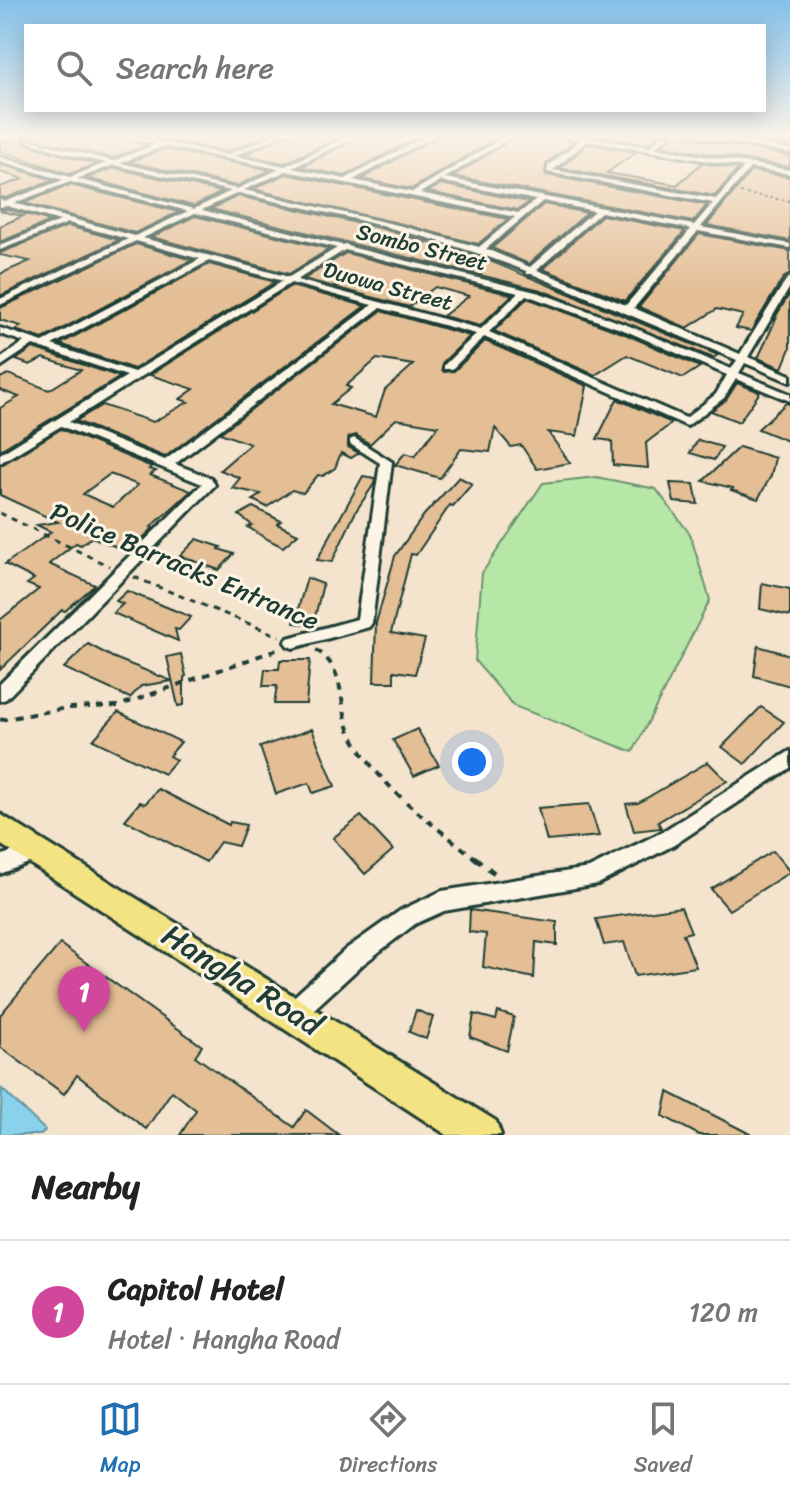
<!DOCTYPE html>
<meta charset="utf-8">
<style>
body{margin:0;font-family:Sriracha,sans-serif;background:#f2f2f2;color:#222}
.you{position:absolute;left:472px;top:762px;width:28px;height:28px;margin:-20px;border:6px solid #fff;border-radius:50%;background:#1a73e8;box-shadow:0 0 0 12px #1a73e833}
.badge{display:grid;place-items:center;width:52px;height:52px;border-radius:50%;background:#1f6fb2;color:#fff;font-size:26px;font-weight:700}
.pin{position:absolute;translate:-50% -66px;filter:drop-shadow(0 2px 4px #0008)}
.pin::after{content:'';position:absolute;top:42px;width:28px;height:24px;background:inherit;clip-path:polygon(0 0,100% 0,50% 100%)}
.list{margin:0;padding:0;list-style:none}
h2{display:flex;justify-content:space-between;align-items:center;height:104px;margin:0;padding:0 32px;font-size:34px}
h2 small{font-size:26px;font-weight:400;color:#767676}
.list li{display:grid;grid-template-columns:52px 1fr auto;gap:24px;align-items:center;box-sizing:border-box;height:144px;padding:0 32px;border-top:2px solid #e0e0e0}
.list b{display:block;font-size:30px;white-space:nowrap}
.list p{margin:0;font-size:26px;white-space:nowrap;color:#767676}
.list em{font-size:26px;font-style:normal;color:#767676}
.icon{flex:none;width:44px;height:44px;fill:none;stroke:currentColor;stroke-width:2;stroke-linecap:round;stroke-linejoin:round}
.map{position:relative;flex:none;width:790px;height:1135px;overflow:hidden}
.search{position:absolute;background:#fff;box-shadow:0 4px 20px #0003;left:24px;right:24px;top:24px;height:88px;display:flex;align-items:center;gap:20px;box-sizing:border-box;padding:0 28px;border-radius:0px;color:#767676;font-size:30px}
.sheet{height:248px;background:#fff}
nav{display:flex;justify-content:space-around;align-items:center;box-sizing:border-box;height:112px;border-top:2px solid #e0e0e0;background:#fff;font-size:22px;color:#767676}
nav a{display:grid;justify-items:center;gap:4px}
nav .on{color:#1f6fb2}
.map>svg:first-child{display:block}
</style>
<div class="map">
<svg width="790" height="1135" viewBox="0 0 790 1135">
<rect width="100%" height="100%" fill="#f5e4cd"/>
<filter id="ink" filterUnits="userSpaceOnUse"><feTurbulence type="fractalNoise" baseFrequency=".0125" numOctaves="2"/><feDisplacementMap in="SourceGraphic" scale="16" xChannelSelector="R" yChannelSelector="G"/><feConvolveMatrix kernelMatrix="1 2 1 2 8 2 1 2 1" color-interpolation-filters="sRGB"/></filter>
<g filter="url(#ink)">
<polygon fill="#f0d9bc" points="645,150 746,166 718,199 605,179"/>
<polygon fill="#b6e7a7" stroke="#6a926e" stroke-width="2" points="596,477 656,489 690,534 710,600 633,752 514,706 475,661 482,573 543,483"/>
<polygon fill="#8ad1ec" stroke="#5f96a2" stroke-width="2" points="2,1089 45,1130 41,1135 0,1135"/>
<g fill="#e4be95" stroke="#1f3d34" stroke-width="2" fill-rule="evenodd">
<polygon points="13,135 113,135 146,145 113,158 24,137 25,144 96,164 70,174 0,151 0,143 13,141"/>
<polygon points="143,135 266,135 227,152"/>
<polygon points="285,135 345,135 285,163 244,155"/>
<polygon points="363,135 421,135 345,176 301,167"/>
<polygon points="439,135 502,135 411,189 362,179"/>
<polygon points="518,135 554,135 573,142 546,164 546,175 707,205 693,222 453,176"/>
<polygon points="592,135 658,135 648,144"/>
<polygon points="673,135 786,155 790,158 790,167 662,146"/>
<polygon points="722,135 790,135 790,146"/>
<polygon points="588,144 636,152 607,173 677,185 702,163 738,169 715,196 560,168"/>
<polygon points="164,149 270,170 237,186 130,162"/>
<polygon points="0,164 54,180 6,198 0,197 0,187 23,179 0,172"/>
<polygon points="114,168 222,192 194,206 87,178"/>
<polygon points="751,171 790,177 790,241 707,225"/>
<polygon points="286,174 508,219 478,244 253,189"/>
<polygon points="441,184 529,202 518,210 428,192"/>
<polygon points="70,185 86,189 179,212 135,233 24,203"/>
<polygon points="238,196 383,229 490,261 718,355 713,358 541,290 211,209"/>
<polygon points="544,204 587,213 529,264 492,248"/>
<polygon points="7,209 51,221 0,242 0,226 23,216 0,211"/>
<polygon points="602,215 685,231 625,301 543,269"/>
<polygon points="195,216 329,249 289,274 152,237"/>
<polygon points="68,226 119,240 0,296 0,274 30,261 0,255 0,253"/>
<polygon points="699,234 790,251 790,274 783,278 751,331 736,328 743,315 717,309 687,328 639,307"/>
<polygon points="136,244 192,260 43,339 15,330 21,326 0,320 0,308"/>
<polygon points="346,253 512,295 480,326 443,316 469,296 435,287 409,307 304,279"/>
<polygon points="209,264 275,282 134,369 60,344"/>
<polygon points="291,286 365,306 165,457 76,421 102,405 153,422 188,402 180,399 194,389 150,375"/>
<polygon points="790,293 790,348 782,368 758,358 776,319 773,321"/>
<polygon points="527,298 625,334 700,367 683,378 627,355 595,375 494,331"/>
<path d="M381,311L470,336L442,363L444,372L454,371L485,341L587,386L577,436L548,432L570,463L537,469L521,445L511,447L495,428L490,452L461,449L440,478L395,465L405,453L415,456L438,426L396,419L370,444L356,435L349,437L348,447L359,453L351,458L341,453L335,468L323,476L318,475L303,493L292,490L267,507L253,500L261,494L232,488L240,478L220,470L250,444L220,433ZM377,359L413,365L385,390L376,417L331,404L351,388L346,386Z"/>
<polygon points="33,348 120,377 0,450 0,408 19,397 0,390 0,378 8,374 49,390 81,370 43,358 30,365 16,360"/>
<polygon points="737,383 760,392 739,422 711,411 726,400"/>
<polygon points="617,399 672,423 646,443 648,468 613,465 612,441 597,439"/>
<polygon points="786,403 790,404 790,442 758,429"/>
<path d="M61,429L152,467L149,469L156,471L150,475L191,491L151,527L153,528L129,552L92,537L81,545L76,543L49,564L95,585L65,611L62,610L0,670V620L39,589L27,584L34,579L5,564L51,532L37,525L58,522L0,495V466ZM110,474L138,485L113,507L83,494Z"/>
<polygon points="698,440 722,447 714,460 690,453"/>
<polygon points="739,447 775,458 771,476 758,499 731,490 733,488 703,481"/>
<polygon points="363,476 375,478 374,484 356,511 332,562 317,560"/>
<polygon points="459,477 472,484 453,506 450,505 416,555 411,554 391,633 425,639 415,674 394,671 394,682 374,682 376,623 395,556 424,515"/>
<polygon points="670,483 694,484 698,504 674,502"/>
<polygon points="253,507 281,521 277,524 298,534 283,547 265,538 248,527 252,525 239,515"/>
<polygon points="197,539 221,547 219,549 234,554 219,570 180,556"/>
<polygon points="307,578 323,584 313,625 294,623"/>
<polygon points="762,583 790,589 790,616 760,609"/>
<polygon points="127,591 191,617 179,630 175,629 178,641 113,613 123,604 116,601"/>
<polygon points="88,644 112,657 172,681 141,686 130,698 64,668"/>
<polygon points="758,646 790,655 790,686 754,676"/>
<polygon points="181,654 186,676 184,677 184,705 178,706 167,657"/>
<polygon points="280,660 310,660 306,704 274,704 277,686 263,686 265,669 279,669"/>
<polygon points="761,707 784,722 745,764 722,747"/>
<polygon points="118,712 181,742 169,756 176,760 164,774 93,740"/>
<polygon points="312,729 335,786 313,793 309,783 276,794 260,747"/>
<polygon points="417,729 439,765 414,776 393,740"/>
<polygon points="708,762 727,781 658,822 661,828 634,831 626,804 638,803"/>
<polygon points="158,789 229,825 230,822 246,825 238,846 220,842 206,862 125,820 140,802 145,804"/>
<polygon points="589,804 599,836 547,841 538,808"/>
<polygon points="361,816 393,850 365,874 333,838"/>
<polygon points="773,851 790,872 729,910 711,889"/>
<polygon points="681,907 691,932 683,934 696,967 635,976 624,942 604,945 596,919"/>
<polygon points="470,910 557,922 557,945 536,942 534,978 483,967 486,934 469,932"/>
<polygon points="60,944 202,1046 195,1056 294,1127 306,1110 339,1135 180,1135 196,1110 172,1091 146,1129 77,1075 64,1094 0,1047 0,1015"/>
<polygon points="416,1010 433,1017 426,1039 409,1032"/>
<polygon points="498,1012 514,1017 507,1051 470,1037 474,1014 496,1020"/>
<polygon points="668,1092 752,1135 699,1135 663,1116"/>
</g>
<g fill="none" stroke-linecap="round" stroke-linejoin="round">
<defs>
<g id="minor">
<path d="M116,135H128L227,155L274,135H282L234,156L285,166L352,135H360L292,168L345,179L428,135H436L353,180L412,192L508,135H515L445,178L694,225L713,203L547,172L548,166L580,140L557,135L584,137L588,135L590,138L649,147L663,135H670L655,148L790,170V174L750,168L701,227L790,244V248L698,231L634,308L740,354L786,280L790,277V287L748,357L790,375V382L745,363L739,373L790,394V401L736,379L724,398L687,426L484,337L452,369H444V365L476,334L380,308L175,464L211,478L215,485L6,699L0,701V684L202,484L61,426L0,463V454L127,376L33,345L0,367V359L24,342L0,334V328L43,342L200,259L136,241L0,305V299L128,239L68,223L0,250V245L60,221L7,206L0,207V200L6,201L63,180L0,161V157L70,177L106,163L67,154L26,141V139L113,161L156,144ZM587,141L744,167L716,199L553,170ZM164,146L279,169L237,189L120,163ZM114,165L231,191L194,209L77,179ZM286,171L515,217L479,247L402,226L244,190ZM440,181L536,200L519,213L420,193ZM70,182L87,186L188,211L135,236L14,203ZM238,193C336,215 433,234 526,271L527,274H532L737,360L731,369L632,327L540,293L350,247L346,244L342,245L202,210ZM543,201L594,211L530,267L486,249ZM601,212L691,229L626,305L537,270ZM195,213L337,248L289,277L143,238ZM345,250L518,293L481,329L297,280ZM209,261L283,281L134,372L52,345ZM291,283L372,305L165,460L69,422ZM526,295L626,331L727,375L716,394L686,418L489,332Z"/>
<polygon points="689,135 703,135 790,149 790,153"/>
<polygon points="354,438 392,462 372,623 369,627 293,648 288,646 285,642 288,638 357,619 380,463 350,444 350,440"/>
<polygon points="790,751 790,768 674,845 598,884 444,911 415,924 362,965 301,1021 293,1024 285,1021 282,1013 285,1005 346,949 401,910 442,891 589,868 660,833"/>
<polygon points="37,842 44,845 47,851 44,857 0,874 0,856"/>
</g>
<polygon id="trunk" points="0,814 496,1121 501,1135 447,1135 0,844"/>
</defs>
<use href="#minor" stroke="#1f3d34" stroke-width="6"/>
<use href="#trunk" stroke="#1f3d34" stroke-width="6"/>
<g stroke="#1f3d34" stroke-width="2" stroke-dasharray="3 3" stroke-linecap="butt">
<polyline points="367,135 398,141"/>
<polyline points="0,141 16,140"/>
<polyline points="740,193 790,201"/>
</g>
<g stroke="#1f3d34" stroke-width="3" stroke-dasharray="6 6" stroke-linecap="butt">
<polyline points="0,513 109,566"/>
<polyline points="134,577 279,636"/>
</g>
<g stroke="#1f3d34" stroke-width="4" stroke-dasharray="7 7" stroke-linecap="butt">
<path d="M316,650C348,669 337,709 353,738C380,788 433,824 476,859"/>
<polyline points="0,720 67,708 118,706 279,649"/>
</g>
<polyline stroke="#1f3d34" stroke-width="5" stroke-dasharray="9 9" stroke-linecap="butt" points="474,857 494,873"/>
<use href="#minor" fill="#fcf5e5" fill-rule="evenodd"/>
<use href="#trunk" fill="#f4e382" fill-rule="evenodd"/>
</g>
</g>
<linearGradient id="sky" x2="0" y2="1"><stop stop-color="#82c0ea"/><stop offset="0.46" stop-color="#faf3e8"/><stop offset="1" stop-color="#faf3e8" stop-opacity="0"/></linearGradient>
<rect width="790" height="294" fill="url(#sky)"/>
<g text-anchor="middle" dominant-baseline="central" stroke-width="6" stroke-linejoin="round" paint-order="stroke">
<g font-size="22" fill="#1f3d34" stroke="#fcf5e5">
<text transform="translate(422 247) rotate(14)">Sombo Street</text>
<text transform="translate(388 286) rotate(15)">Duowa Street</text>
</g>
<g font-size="26" fill="#1f3d34" stroke="#fcf5e5">
<text transform="translate(185 566) rotate(23)">Police Barracks Entrance</text>
</g>
<g font-size="32" fill="#1f3d34" stroke="#fcf5e5">
<text transform="translate(242 980) rotate(32)">Hangha Road</text>
</g>
</g>
</svg>
<div class="you"></div>
<div class="pin badge" style="left:84px;top:1032px;background:#d1479c">1</div>
<div class="search"><svg class="icon" aria-label="search" viewBox="0 0 24 24"><circle cx="10" cy="10" r="6"/><path d="M15 15l6 6"/></svg>Search here</div>
</div>
<section class="sheet">
<h2>Nearby<small></small></h2>
<ul class="list">
<li><span class="badge" style="background:#d1479c">1</span><div><b>Capitol Hotel</b><p>Hotel · Hangha Road</p></div><em>120 m</em></li>
</ul>
</section>
<nav>
<a class="on"><svg class="icon" aria-label="map" viewBox="0 0 24 24"><path d="M3 6l6-2 6 2 6-2v14l-6 2-6-2-6 2zM9 4v14M15 6v14"/></svg>Map</a>
<a><svg class="icon" aria-label="directions" viewBox="0 0 24 24"><path d="M12 3l9 9-9 9-9-9zM9 14v-3h6M13 9l2 2-2 2"/></svg>Directions</a>
<a><svg class="icon" aria-label="saved" viewBox="0 0 24 24"><path d="M7 4h10v16l-5-4-5 4z"/></svg>Saved</a>
</nav>
